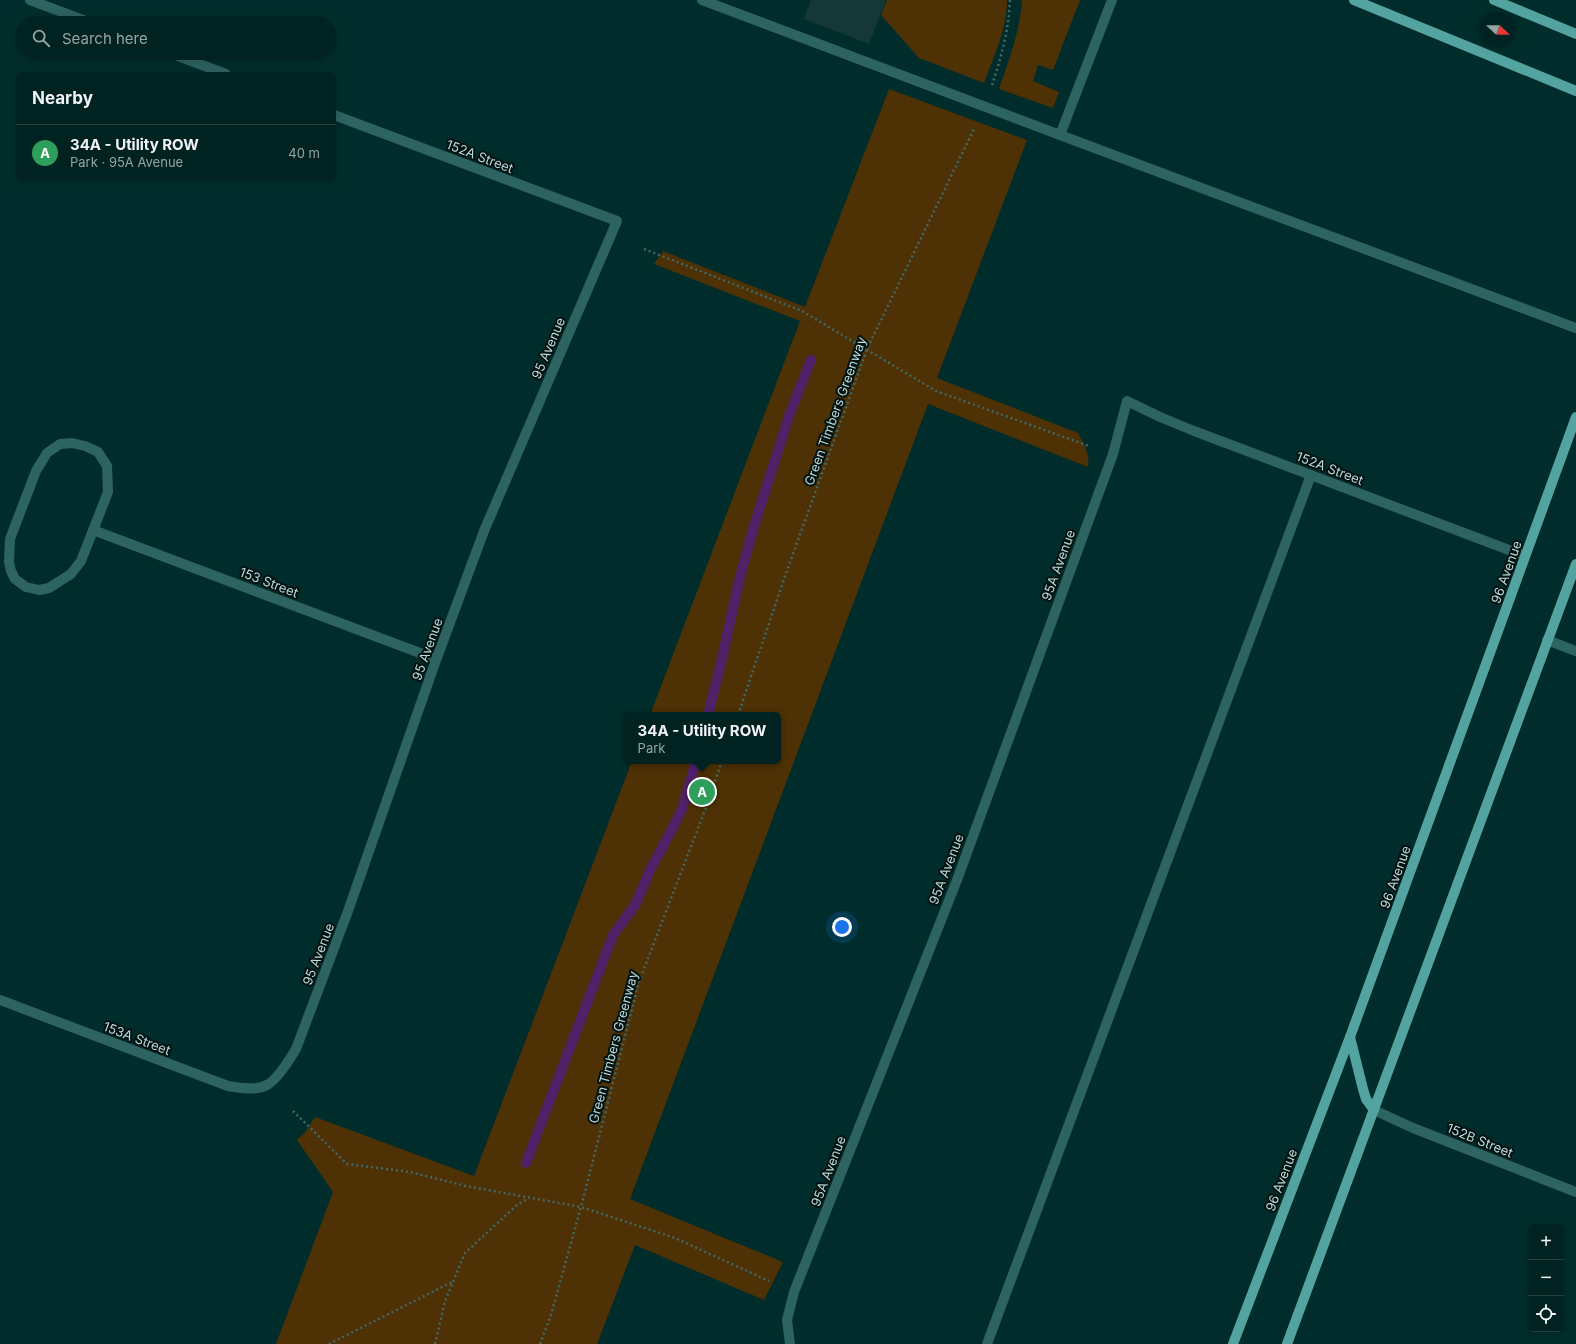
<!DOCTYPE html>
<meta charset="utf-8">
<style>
body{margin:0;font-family:Inter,sans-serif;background:#0a2a29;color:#f1f3f6}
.controls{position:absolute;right:12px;bottom:12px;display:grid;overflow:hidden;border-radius:6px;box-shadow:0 2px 10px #0003}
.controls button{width:36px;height:36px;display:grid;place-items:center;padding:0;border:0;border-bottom:1px solid #223f3e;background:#002220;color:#f1f3f6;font:20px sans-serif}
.compass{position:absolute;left:1480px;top:12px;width:36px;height:36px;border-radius:50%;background:#002220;box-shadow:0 2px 10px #0003;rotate:111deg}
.you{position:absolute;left:842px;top:927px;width:14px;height:14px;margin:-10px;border:3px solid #fff;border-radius:50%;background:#1a73e8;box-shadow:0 0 0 6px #1a73e833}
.badge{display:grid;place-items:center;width:26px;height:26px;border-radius:50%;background:#f49aa6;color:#fff;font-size:13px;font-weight:700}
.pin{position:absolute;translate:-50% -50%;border:2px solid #fff;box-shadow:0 1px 4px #0006}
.popup{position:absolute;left:623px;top:712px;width:158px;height:52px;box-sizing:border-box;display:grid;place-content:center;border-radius:6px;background:#002220;filter:drop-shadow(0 1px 3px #0005);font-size:13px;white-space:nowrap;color:#95a4a5}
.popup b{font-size:15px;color:#f1f3f6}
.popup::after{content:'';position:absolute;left:50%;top:100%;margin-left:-8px;border:8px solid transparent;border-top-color:#002220}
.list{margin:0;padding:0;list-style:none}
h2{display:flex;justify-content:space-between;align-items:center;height:52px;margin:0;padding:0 16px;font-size:17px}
h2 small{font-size:13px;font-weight:400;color:#95a4a5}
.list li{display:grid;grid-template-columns:26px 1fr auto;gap:12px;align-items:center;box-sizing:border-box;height:56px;padding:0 16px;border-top:1px solid #223f3e}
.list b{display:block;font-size:15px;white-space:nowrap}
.list p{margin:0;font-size:13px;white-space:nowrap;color:#95a4a5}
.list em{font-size:13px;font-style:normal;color:#95a4a5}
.icon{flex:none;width:22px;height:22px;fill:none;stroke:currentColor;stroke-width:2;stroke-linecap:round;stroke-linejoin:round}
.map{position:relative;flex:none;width:1576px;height:1344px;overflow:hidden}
.search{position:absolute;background:#002220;box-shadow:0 2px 10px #0003;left:16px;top:16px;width:320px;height:44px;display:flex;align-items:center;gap:10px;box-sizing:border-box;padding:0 14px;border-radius:22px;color:#95a4a5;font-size:15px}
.panel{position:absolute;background:#002220;box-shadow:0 2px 10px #0003;left:16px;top:72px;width:320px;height:108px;border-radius:6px}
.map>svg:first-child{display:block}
</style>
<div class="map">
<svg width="1576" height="1344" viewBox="0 0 1576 1344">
<rect width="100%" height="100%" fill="#002d2b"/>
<polygon fill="#153837" points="811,0 886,0 869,44 804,19"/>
<g fill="#4e3104">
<path d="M887,0H1007C1007,29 994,56 984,83L919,58L881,15Z"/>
<path d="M1022,0H1080L1053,70L1038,65L1033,81L1059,92L1053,108L999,89C1009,60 1020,31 1022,0Z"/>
<path d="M889,89L1027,140L937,378L1078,433C1084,444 1090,454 1088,467L928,404L630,1199L783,1262L764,1300L635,1245L597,1344H276L333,1192L297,1140L306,1131L315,1117L474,1176L632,761H778V715H650L800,321L654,264L663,251L805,307Z"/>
</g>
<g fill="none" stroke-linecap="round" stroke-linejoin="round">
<g stroke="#4f2169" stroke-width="10">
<polyline points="708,715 721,663 739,581 754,526 790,413 811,360"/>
<polyline points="526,1163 613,935 635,905 651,868 670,833 682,809 696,761"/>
</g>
<g stroke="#426967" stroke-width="2.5" stroke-dasharray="2 3" stroke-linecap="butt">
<path d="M992,85C1001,58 1009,29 1010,0"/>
<polyline points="644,249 802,311 936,391 1089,446"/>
<polyline points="738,715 784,579 867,349 975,127"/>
<polyline points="293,1111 347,1164 410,1172 466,1186 581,1207 675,1238 769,1281"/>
<polyline points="329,1344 452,1282"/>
<polyline points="435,1344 445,1301 465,1253 517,1205 529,1198"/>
<polyline points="540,1344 551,1315 581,1207 639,982 705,810 722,761"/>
</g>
<g stroke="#2d6361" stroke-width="10">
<polyline points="30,0 91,23"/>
<polyline points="702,0 1060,135 1576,328"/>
<polyline points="170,53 226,74"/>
<polyline points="1060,135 1112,0"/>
<polygon points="72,443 85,446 98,452 107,466 108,492 81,561 71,574 49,588 39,590 26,587 15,579 11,571 9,562 10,539 36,471 47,453 60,444"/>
<polyline points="93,530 436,659"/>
<polyline points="1547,640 1576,651"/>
<path d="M0,1000L228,1086C239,1088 256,1091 267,1085C278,1079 290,1059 296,1049L348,911L435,663L484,531L617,221L334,115"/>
<polyline points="1374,1110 1413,1128 1576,1192"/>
<polyline points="790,1344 787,1320 794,1292 957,880 1113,454 1127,401 1160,417 1194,431 1525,556"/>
<polyline points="987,1344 1311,475"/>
</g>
<g stroke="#53a4a0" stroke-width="10">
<polyline points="1354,0 1576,91"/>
<polyline points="1494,0 1576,34"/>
<polyline points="1350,1037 1363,1089 1366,1099 1374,1110"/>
<polyline points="1233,1344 1350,1037 1576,417"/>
<polyline points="1287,1344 1576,564"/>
</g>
</g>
<g text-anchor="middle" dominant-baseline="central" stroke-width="4" stroke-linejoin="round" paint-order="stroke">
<g font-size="13" fill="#bed9d7" stroke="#001312">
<text transform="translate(480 156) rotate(21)">152A Street</text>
<text transform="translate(548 348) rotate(-67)">95 Avenue</text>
<text transform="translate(835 411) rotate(-70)">Green Timbers Greenway</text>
<text transform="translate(1330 468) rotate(21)">152A Street</text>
<text transform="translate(1058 565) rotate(-70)">95A Avenue</text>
<text transform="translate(1506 572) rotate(-70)">96 Avenue</text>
<text transform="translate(269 582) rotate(21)">153 Street</text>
<text transform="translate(427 649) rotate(-70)">95 Avenue</text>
<text transform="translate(946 869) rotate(-69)">95A Avenue</text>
<text transform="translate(1395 877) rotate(-70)">96 Avenue</text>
<text transform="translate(318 954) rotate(-69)">95 Avenue</text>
<text transform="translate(137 1038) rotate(21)">153A Street</text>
<text transform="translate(613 1047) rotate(-75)">Green Timbers Greenway</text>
<text transform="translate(1480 1140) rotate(22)">152B Street</text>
<text transform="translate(828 1171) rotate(-69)">95A Avenue</text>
<text transform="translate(1281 1180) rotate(-69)">96 Avenue</text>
</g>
</g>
</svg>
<div class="controls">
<button>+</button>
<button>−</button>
<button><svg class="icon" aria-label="locate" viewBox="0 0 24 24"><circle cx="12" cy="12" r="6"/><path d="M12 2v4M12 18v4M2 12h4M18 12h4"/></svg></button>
</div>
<svg class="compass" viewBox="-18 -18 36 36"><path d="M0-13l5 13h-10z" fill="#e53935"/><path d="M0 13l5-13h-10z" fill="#95a4a5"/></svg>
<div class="you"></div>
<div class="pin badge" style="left:702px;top:792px;background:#2e9e5b">A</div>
<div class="popup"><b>34A - Utility ROW</b>Park</div>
<div class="search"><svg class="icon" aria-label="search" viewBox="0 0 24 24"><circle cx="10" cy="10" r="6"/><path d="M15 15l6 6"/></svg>Search here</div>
<section class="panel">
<h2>Nearby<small></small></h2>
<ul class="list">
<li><span class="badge" style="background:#2e9e5b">A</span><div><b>34A - Utility ROW</b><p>Park · 95A Avenue</p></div><em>40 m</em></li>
</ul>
</section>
</div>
